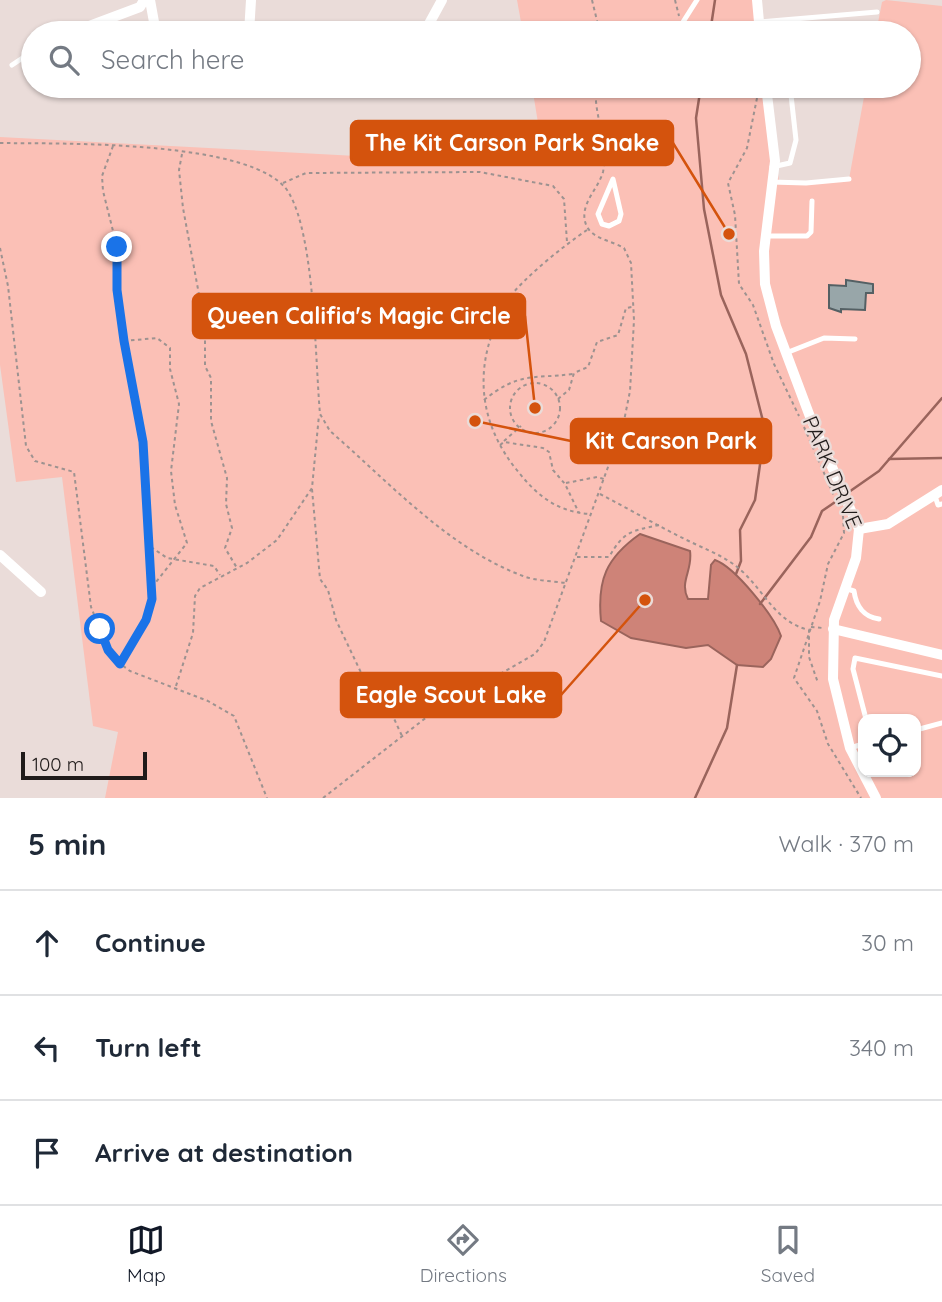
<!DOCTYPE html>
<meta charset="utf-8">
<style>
body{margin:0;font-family:Quicksand,sans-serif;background:#f6f6f7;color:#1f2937}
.controls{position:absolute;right:21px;bottom:21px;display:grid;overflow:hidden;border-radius:14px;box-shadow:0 2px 5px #0004}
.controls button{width:63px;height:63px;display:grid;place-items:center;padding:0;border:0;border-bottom:2px solid #e0e1e3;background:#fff;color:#1f2937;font:35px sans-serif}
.scale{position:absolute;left:21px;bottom:18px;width:126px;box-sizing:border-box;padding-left:7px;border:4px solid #201b1a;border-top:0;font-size:19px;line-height:24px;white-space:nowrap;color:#201b1a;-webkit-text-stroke:5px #eadcd9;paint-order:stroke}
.stop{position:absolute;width:21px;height:21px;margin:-16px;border:5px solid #1a73e8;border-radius:50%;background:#fff}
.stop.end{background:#1a73e8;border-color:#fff;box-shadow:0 2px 7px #0008}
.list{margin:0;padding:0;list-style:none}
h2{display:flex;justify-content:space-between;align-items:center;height:91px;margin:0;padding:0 28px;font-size:30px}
h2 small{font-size:23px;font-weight:400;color:#747a83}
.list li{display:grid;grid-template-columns:46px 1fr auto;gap:21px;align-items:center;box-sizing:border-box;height:105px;padding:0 28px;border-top:2px solid #e0e1e3}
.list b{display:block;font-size:26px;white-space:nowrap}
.list em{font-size:23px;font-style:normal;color:#747a83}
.icon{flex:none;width:38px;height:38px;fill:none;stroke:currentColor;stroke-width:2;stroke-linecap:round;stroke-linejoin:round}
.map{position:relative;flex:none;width:942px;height:798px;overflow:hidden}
.search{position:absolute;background:#fff;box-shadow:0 2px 5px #0004;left:21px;right:21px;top:21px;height:77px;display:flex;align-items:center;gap:18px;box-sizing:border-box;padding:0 24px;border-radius:38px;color:#747a83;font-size:26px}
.sheet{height:406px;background:#fff}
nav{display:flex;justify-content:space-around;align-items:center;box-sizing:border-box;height:98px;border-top:2px solid #e0e1e3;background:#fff;font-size:19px;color:#747a83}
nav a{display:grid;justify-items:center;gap:4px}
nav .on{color:#111827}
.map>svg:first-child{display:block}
</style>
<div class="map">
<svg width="942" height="798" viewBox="0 0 942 798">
<rect width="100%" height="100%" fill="#eadcd9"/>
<g fill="#fbc0b6" fill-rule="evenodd">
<polygon points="517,0 757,0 760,33 523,33"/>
<path d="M886,0L942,6V798H105L118,732L93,726L62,477L16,482L0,365V137L545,166L532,86H766L779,181L787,183L849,179L866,86H909V33H876L882,2ZM863,719H916V772H863Z"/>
</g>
<path fill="#ce8378" stroke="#9a645c" stroke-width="2" d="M640,534L690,551C693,571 679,581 688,599H708L711,565L715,560C735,567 774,616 781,636L771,659L763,667L737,665L708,645L686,648L631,638L601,621C597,580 606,558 640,534Z"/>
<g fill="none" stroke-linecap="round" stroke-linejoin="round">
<g stroke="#9a645c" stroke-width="2.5">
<polyline points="710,33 715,0"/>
<polyline points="701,86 696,118 704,209 721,295 746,354 765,429 755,500 740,530 741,561 736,574"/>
<polyline points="889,459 942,458"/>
<polyline points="846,494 879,471 942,398"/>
<polyline points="760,604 811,537 822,511 841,498"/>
<polyline points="695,798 727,728 737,665"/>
</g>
</g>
<polygon fill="#98a6a9" stroke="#546064" stroke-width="2" points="846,280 873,284 873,293 866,293 865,310 841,309 841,312 829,308 829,285 846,286"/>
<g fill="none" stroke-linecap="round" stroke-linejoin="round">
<g stroke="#9d9290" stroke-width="2" stroke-dasharray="3.5 3.5" stroke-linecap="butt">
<polyline points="592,0 600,33"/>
<polyline points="675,0 679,16"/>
<polyline points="757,98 747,148 728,183 735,215 739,284 753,305 774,364 799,416"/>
<path d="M0,143C58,144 257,139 289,193C315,238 315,358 320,414L330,431C390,483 448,548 523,576C536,581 552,581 566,583"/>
<polyline points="113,146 102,176 103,191 117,247 117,290 126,357 143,442 141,454 151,599 146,620 120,664"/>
<polyline points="182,154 179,170 183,208 205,327 205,366 211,378 211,421 227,478 226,504 232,528 225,548 237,568"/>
<polyline points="283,183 306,173 480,172 553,186 564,199 567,242"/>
<path d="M587,230C562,247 526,276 507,300C500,310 495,323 492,334C475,382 484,429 516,469C536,495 557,512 590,514"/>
<polyline points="0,248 8,286 26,446 35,461 74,472 91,607 108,650 118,662 130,671 208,701 234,716 267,798"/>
<polyline points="124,341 157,338 170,348 170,369 179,404 171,471 175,505 187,543 152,587"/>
<circle cx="535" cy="408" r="25"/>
<polyline points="558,399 569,390 574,373 588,367 597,342 618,335 626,308 632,307"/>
<path d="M484,400C519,372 531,379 573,374"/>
<polyline points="804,427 834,496"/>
<polyline points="504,441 521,426"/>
<polyline points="500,445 504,442 543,448 549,452 553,470 565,484 579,513"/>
<polyline points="566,483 597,477 604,479"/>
<polyline points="312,489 320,579 328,590 336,620 365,681 385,699 402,736"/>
<path d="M600,494C631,510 663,529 695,544C714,553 730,559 745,574C766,595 778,623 809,630V657L818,683"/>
<polyline points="843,516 844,533 828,564 820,601 794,678 817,711 828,744 861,798"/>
<polyline points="151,547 167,558 214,566 220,575"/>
<path d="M577,557H609C624,531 631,531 659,525"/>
<polyline points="811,627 823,628"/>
<polyline points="176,686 193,633 195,596 200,588 247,563 277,540 312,488 319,415"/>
<path d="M323,798L432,713L535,654L544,642L623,426L630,391L634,320L631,263L624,248C612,241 594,239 587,227C577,206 598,190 603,172C609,143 593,114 596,86"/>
</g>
<g stroke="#fff" stroke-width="5">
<polyline points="759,22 877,12"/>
<polyline points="676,33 697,0"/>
<polyline points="12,65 33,51"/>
<polyline points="607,89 607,86"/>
<polyline points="772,167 790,163 796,140 790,86"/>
<polygon points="613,179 621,214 619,221 609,226 602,224 598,214"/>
<polyline points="771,182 806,183 849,179"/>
<polyline points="765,236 807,236 811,232 812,201"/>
<polyline points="786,353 824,338 855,339"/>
<polyline points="935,496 938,505 942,504"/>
<path d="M844,588L854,591C856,606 864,617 879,619"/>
<polyline points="866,719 853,669 855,658 942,676"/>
<polyline points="916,730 942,723"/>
<polyline points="850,748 863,744"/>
</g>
<g stroke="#fff" stroke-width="10">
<polyline points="150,0 156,33"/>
<polyline points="757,0 760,33"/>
<polyline points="76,31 140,7 144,0"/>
<polyline points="249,33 251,0"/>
<polyline points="424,33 442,0"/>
<polyline points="165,86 165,87"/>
<polyline points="766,86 775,161 764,251 765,284 776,326 809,414 859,529 856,558 834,620 833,679 850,748 876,798"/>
<polyline points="859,529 888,524 942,490"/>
<polyline points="0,555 41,592"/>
<polyline points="833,629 942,655"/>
</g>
</g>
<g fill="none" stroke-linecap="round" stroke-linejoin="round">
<polyline stroke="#1a73e8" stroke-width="9" points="100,629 108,650 120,664 146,620 152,599 143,442 124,341 117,290 117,247"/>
</g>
<g text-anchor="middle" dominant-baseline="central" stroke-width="5" stroke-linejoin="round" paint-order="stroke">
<g font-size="21" fill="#201b1a" stroke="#eadcd9">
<text transform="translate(833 472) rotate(67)">PARK DRIVE</text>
</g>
</g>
<path fill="none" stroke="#d4530d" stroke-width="2.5" d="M729 234L673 143M535 408L525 316M475 421L571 441M645 600L561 695"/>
<g fill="#d4530d" stroke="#eadcd9" stroke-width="2.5">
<circle cx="729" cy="234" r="7"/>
<circle cx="535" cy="408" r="7"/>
<circle cx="475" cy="421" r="7"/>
<circle cx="645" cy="600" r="7"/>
</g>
<g fill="#d4530d" stroke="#d4530d" stroke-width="2.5">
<rect x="351" y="121" width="322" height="44" rx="7"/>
<rect x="193" y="294" width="332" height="44" rx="7"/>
<rect x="571" y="419" width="200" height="44" rx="7"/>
<rect x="341" y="673" width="220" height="44" rx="7"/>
</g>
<g font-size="23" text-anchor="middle" font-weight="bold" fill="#fff">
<text x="512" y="151">The Kit Carson Park Snake</text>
<text x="359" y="324">Queen Califia's Magic Circle</text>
<text x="671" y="449">Kit Carson Park</text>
<text x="451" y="703">Eagle Scout Lake</text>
</g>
</svg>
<div class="controls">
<button><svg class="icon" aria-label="locate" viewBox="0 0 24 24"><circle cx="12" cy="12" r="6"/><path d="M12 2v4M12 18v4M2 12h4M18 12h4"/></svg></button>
</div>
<div class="scale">100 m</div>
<div class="stop" style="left:100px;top:629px"></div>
<div class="stop end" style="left:117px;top:247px"></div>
<div class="search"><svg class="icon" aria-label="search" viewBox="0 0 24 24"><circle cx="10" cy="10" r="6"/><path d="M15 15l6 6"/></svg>Search here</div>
</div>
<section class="sheet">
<h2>5 min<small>Walk · 370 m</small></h2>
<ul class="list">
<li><svg class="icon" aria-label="ahead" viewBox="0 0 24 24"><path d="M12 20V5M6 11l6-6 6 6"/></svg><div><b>Continue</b></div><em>30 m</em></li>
<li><svg class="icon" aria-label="left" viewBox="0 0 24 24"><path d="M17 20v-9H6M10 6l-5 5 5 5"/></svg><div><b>Turn left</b></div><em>340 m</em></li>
<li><svg class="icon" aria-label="arrive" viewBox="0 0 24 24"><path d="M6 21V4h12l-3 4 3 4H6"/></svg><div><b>Arrive at destination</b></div></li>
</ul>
</section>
<nav>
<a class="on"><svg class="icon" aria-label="map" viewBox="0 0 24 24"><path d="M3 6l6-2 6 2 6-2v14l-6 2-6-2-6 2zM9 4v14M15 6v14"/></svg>Map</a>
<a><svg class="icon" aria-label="directions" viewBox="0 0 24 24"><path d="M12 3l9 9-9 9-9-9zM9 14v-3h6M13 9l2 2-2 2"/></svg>Directions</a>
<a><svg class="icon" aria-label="saved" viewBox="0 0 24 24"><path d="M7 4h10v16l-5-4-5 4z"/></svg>Saved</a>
</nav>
